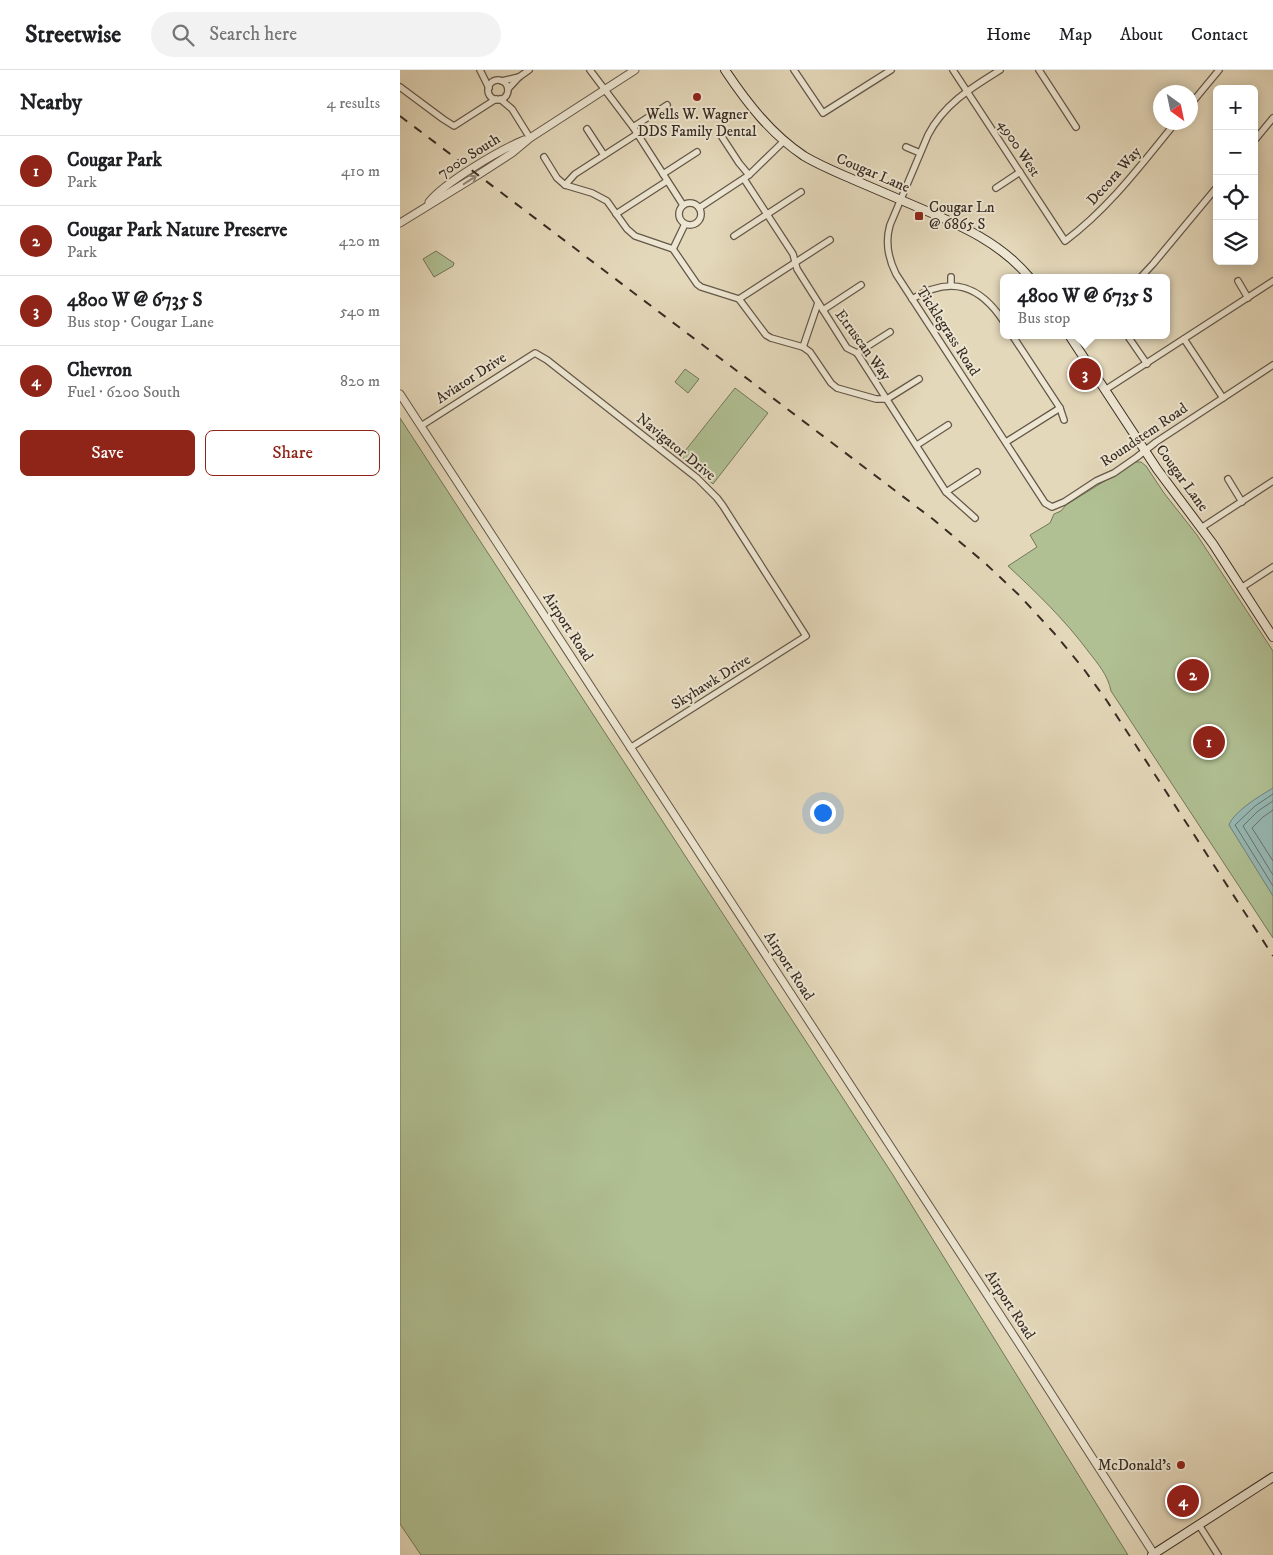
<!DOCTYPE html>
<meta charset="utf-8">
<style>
body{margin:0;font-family:"IM FELL DW Pica",serif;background:#f2f2f2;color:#202124}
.controls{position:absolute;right:15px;top:15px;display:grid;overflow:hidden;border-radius:8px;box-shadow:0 2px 12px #0003}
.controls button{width:45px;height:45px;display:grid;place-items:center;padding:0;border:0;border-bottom:1px solid #e0e0e0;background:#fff;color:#202124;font:25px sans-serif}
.compass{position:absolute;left:753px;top:15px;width:45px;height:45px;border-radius:50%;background:#fff;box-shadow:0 2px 12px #0003;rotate:147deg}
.you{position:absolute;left:422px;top:742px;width:18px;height:18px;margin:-12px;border:4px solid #fff;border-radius:50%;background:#1a73e8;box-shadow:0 0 0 8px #1a73e833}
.badge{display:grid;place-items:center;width:32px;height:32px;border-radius:50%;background:#8f2418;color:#fff;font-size:16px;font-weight:700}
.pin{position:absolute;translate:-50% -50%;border:2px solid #fff;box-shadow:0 1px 5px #0006}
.popup{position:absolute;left:600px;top:204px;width:170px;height:65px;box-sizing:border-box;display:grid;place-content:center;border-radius:8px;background:#fff;filter:drop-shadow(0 1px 4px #0005);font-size:16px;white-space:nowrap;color:#757577}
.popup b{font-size:19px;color:#202124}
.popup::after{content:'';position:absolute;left:50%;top:100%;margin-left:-10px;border:10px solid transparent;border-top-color:#fff}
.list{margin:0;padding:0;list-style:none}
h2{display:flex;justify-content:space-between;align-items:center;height:65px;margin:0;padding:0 20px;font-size:21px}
h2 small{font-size:16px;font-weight:400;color:#757577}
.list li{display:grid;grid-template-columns:32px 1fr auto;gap:15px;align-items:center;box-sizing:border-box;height:70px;padding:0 20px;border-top:1px solid #e0e0e0}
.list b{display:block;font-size:19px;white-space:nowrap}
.list p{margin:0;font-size:16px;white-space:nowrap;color:#757577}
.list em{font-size:16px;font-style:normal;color:#757577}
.actions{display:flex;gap:10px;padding:15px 20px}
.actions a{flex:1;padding:11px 0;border:1px solid #8f2418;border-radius:8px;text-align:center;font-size:18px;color:#8f2418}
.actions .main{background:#8f2418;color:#fff}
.icon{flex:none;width:28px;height:28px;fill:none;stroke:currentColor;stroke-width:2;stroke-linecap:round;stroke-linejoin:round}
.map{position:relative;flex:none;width:873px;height:1485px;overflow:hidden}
header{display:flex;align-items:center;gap:30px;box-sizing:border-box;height:70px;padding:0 25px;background:#fff;border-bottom:1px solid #e0e0e0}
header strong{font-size:24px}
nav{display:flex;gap:28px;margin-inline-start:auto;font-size:18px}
.search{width:350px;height:45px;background:#f2f2f2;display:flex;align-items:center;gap:12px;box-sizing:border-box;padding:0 18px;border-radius:28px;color:#757577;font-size:19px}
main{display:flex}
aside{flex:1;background:#fff}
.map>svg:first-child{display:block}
</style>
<header>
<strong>Streetwise</strong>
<div class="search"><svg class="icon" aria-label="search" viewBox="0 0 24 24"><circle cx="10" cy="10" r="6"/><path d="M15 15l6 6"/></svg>Search here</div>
<nav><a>Home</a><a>Map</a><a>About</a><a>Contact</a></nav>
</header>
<main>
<aside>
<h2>Nearby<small>4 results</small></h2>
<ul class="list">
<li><span class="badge">1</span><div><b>Cougar Park</b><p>Park</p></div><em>410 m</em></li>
<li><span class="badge">2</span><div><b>Cougar Park Nature Preserve</b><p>Park</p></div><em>420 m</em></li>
<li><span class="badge">3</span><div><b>4800 W @ 6735 S</b><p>Bus stop · Cougar Lane</p></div><em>540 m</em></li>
<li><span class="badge">4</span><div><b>Chevron</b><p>Fuel · 6200 South</p></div><em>820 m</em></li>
</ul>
<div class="actions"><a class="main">Save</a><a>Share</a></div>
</aside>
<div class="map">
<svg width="873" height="1485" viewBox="0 0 873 1485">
<rect width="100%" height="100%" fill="#e4d8ba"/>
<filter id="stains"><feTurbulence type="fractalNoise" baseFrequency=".004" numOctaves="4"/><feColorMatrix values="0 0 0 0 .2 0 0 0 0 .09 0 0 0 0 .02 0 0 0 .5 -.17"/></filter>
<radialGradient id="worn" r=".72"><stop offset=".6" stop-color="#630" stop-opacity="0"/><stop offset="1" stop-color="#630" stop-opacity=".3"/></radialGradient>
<g fill="#b0c093" stroke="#74765b">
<polygon points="36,181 54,193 53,196 34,207 23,189"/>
<polygon points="285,299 299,309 288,323 275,312"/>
<polygon points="335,318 368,343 313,414 281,386"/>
<polygon points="0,348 493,1105 728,1485 21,1485 0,1454"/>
<path d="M735,392H741L746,396L764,423L797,465L873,581V868L711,621C708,605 698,594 688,581C664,549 637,523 608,496L637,477L630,465L650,453L654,444L661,441L666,435Z"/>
</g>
<path fill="#96b9b5" stroke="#71817b" d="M873,718V826L829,755C834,741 860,726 873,718Z"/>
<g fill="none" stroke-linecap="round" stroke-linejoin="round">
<g stroke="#68726c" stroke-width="1">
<polyline points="873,724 855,736 835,755 873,816"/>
<polyline points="873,731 858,741 843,756 873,805"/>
<polyline points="873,740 863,747 852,758 873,791"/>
</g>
<defs>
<g id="minor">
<polyline points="80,0 89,18"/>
<polyline points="190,0 233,57 283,135"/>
<polyline points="394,0 423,43 491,0"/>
<path d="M553,0L665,171C709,138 741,95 776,52"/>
<path d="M600,0C571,18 544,34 528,65L490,155C485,172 488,188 496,204L645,433L652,437L664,432L696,411L714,403L737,387L756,372L873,295"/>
<polyline points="639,0 676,57"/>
<circle cx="98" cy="20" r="10"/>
<polyline points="102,11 119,7"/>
<polyline points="0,17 43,49 54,56 96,29"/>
<polyline points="108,19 119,7 129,0"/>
<polyline points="100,29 112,39 130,68"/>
<polyline points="790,35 819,0"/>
<polyline points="233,57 267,35"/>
<polyline points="187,59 204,85"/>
<polyline points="322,67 339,93 349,105"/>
<polyline points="854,71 873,48"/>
<polyline points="506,77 520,83"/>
<polyline points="144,87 157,108 165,115 192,123 207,131 227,159 235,166 273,179 297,214 301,217 339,229 366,265 371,268 403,277 410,282 431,313 437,318 476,329 487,329 519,309"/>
<polyline points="263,104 297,82"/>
<polyline points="344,109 393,184 397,199 447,278 457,283 546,422 575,448"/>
<polyline points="165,115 175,104 237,64"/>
<polyline points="596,118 620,102"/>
<circle cx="290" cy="144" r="11"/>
<polyline points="299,138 349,105 384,71"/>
<polyline points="216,144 267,111"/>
<polyline points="334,166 401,122"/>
<polyline points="273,179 285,154"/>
<polyline points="740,208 753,194 817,117"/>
<polyline points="838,211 848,228"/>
<polyline points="551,215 551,207"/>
<polyline points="339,229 430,170"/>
<path d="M512,229C551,205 580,215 604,252"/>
<polyline points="423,240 461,215"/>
<polyline points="612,265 660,338 664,350"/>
<polyline points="727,265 747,294"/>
<polyline points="784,269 823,328"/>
<polyline points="403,277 418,233"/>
<polyline points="457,283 490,262"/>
<polyline points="705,320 873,211"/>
<polyline points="21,356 135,283 147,290 297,408 317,428 323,436 406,566 230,678"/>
<polyline points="606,372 660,338"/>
<polyline points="517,375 548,355"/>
<polyline points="828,409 842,432"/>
<polyline points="546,422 577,402"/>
<polyline points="801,458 873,411"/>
<polyline points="841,518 873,497"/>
<polyline points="799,1455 818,1485"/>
</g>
<g id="tertiary">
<path d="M29,132C45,112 100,80 124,70"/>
<polyline points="0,153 78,105 112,83 130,68 235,0"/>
<polyline points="0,324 629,1289 754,1484"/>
</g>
<g id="secondary">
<path d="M325,0C347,33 371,64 404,86C419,95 436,102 452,109C475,119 499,129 522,139C562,156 601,173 630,208"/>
<polyline points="669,265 757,399 813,474 873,567"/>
<polyline points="752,1485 873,1407"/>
</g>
</defs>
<use href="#minor" stroke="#645749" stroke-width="8"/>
<use href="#tertiary" stroke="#645749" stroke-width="9"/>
<use href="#secondary" stroke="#392c23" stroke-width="10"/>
<use href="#minor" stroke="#ede6d2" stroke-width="5.5"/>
<use href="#tertiary" stroke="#ede6d2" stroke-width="7"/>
<use href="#secondary" stroke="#ede6d2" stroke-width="8"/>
<polyline stroke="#392c23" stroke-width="2" stroke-dasharray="9 9" stroke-linecap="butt" points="0,46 534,450 586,494 620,526 654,563 683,598 707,631 873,886"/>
</g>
<defs><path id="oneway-shaft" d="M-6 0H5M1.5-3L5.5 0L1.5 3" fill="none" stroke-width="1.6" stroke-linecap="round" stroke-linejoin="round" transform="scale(1.25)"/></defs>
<use stroke="#93897a" href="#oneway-shaft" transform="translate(70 110) rotate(-33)"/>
<g fill="#8f2418" stroke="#ede6d2" stroke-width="2">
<circle cx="297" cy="27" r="5"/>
<rect x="514" y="141" width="10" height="10" rx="2.5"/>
<circle cx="781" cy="1395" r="5"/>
</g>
<g text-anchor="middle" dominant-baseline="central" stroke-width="4" stroke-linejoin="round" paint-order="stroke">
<g font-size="15" fill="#392c23" stroke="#ede6d2">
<text x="297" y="44">Wells W. Wagner<tspan x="297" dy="17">DDS Family Dental</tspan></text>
<text x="529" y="137" text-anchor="start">Cougar Ln<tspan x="529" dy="17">@ 6865 S</tspan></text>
<text x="771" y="1395" text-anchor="end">McDonald's</text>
</g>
<g font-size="15" fill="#392c23" stroke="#ede6d2">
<text transform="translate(619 78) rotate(57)">4900 West</text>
<text transform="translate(69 86) rotate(-32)">7000 South</text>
<text transform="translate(473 103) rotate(23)">Cougar Lane</text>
<text transform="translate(714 106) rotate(-48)">Decora Way</text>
<text transform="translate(548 261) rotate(57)">Ticklegrass Road</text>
<text transform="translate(463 275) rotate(54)">Etruscan Way</text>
<text transform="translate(71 308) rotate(-33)">Aviator Drive</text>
<text transform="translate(744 365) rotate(-34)">Roundstem Road</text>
<text transform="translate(276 377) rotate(39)">Navigator Drive</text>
<text transform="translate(782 408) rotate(54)">Cougar Lane</text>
<text transform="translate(168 557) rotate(57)">Airport Road</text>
<text transform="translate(311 612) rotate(-32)">Skyhawk Drive</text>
<text transform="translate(389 896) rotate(57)">Airport Road</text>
<text transform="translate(610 1235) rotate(57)">Airport Road</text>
</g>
</g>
<rect width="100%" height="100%" filter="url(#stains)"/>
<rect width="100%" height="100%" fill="url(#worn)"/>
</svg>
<div class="controls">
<button>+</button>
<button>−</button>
<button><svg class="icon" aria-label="locate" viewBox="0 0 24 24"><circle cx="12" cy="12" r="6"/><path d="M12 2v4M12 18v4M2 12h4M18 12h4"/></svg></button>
<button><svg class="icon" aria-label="layers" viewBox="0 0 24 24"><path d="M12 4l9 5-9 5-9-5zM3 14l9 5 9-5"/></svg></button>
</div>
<svg class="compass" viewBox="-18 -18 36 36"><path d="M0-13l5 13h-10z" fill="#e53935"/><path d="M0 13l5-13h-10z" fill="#757577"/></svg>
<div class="you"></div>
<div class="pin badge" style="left:809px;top:672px">1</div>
<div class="pin badge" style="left:793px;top:605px">2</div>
<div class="pin badge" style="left:685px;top:304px">3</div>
<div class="popup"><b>4800 W @ 6735 S</b>Bus stop</div>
<div class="pin badge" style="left:783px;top:1431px">4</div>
</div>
</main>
